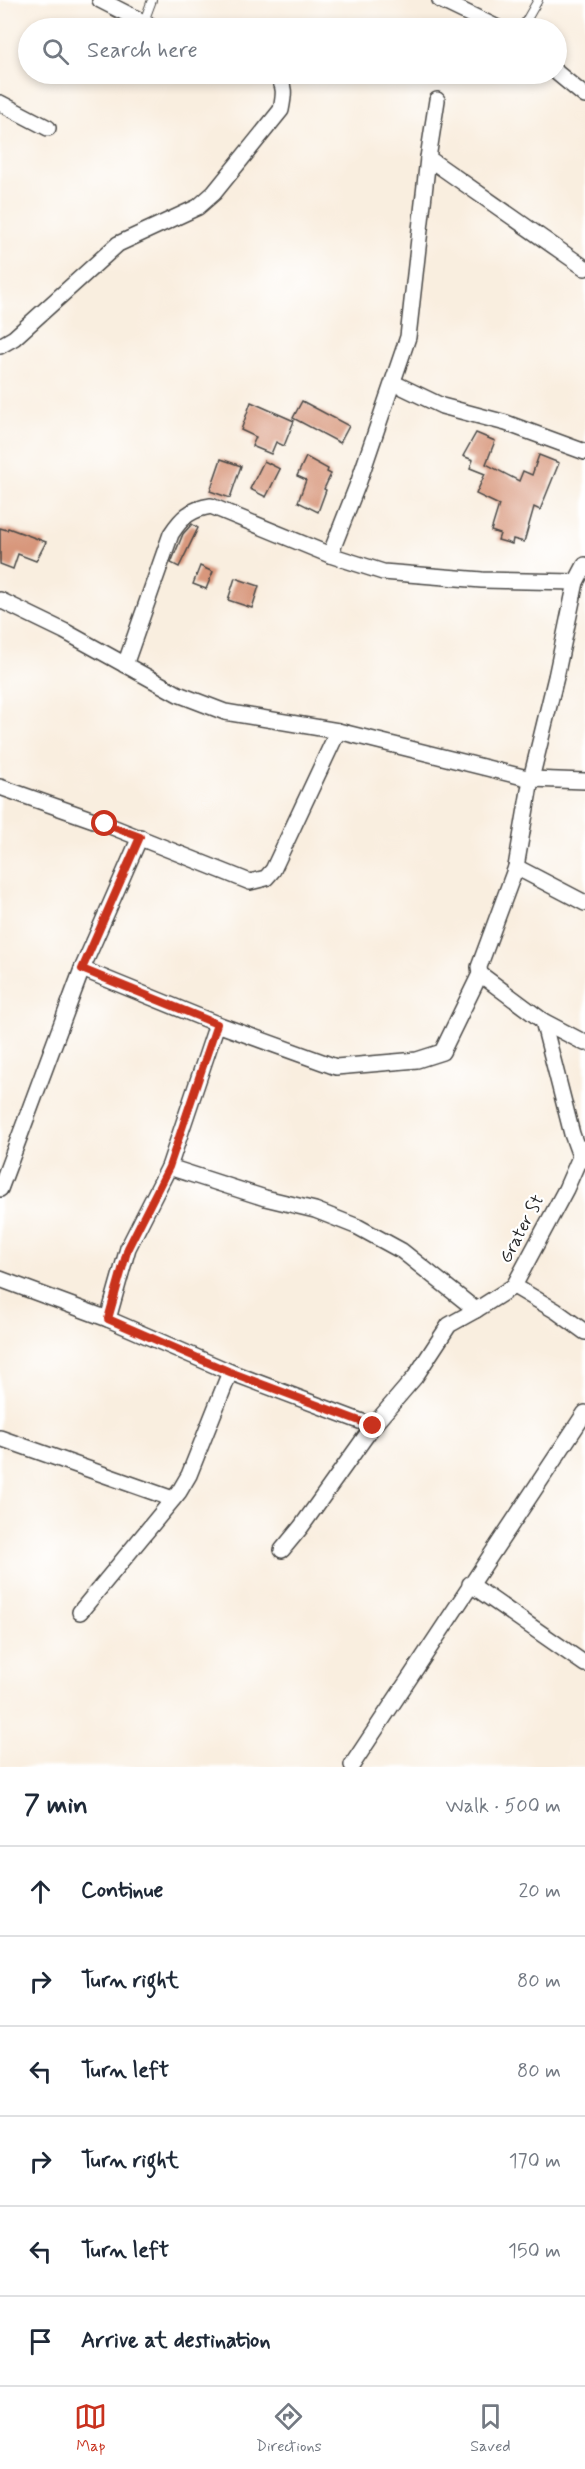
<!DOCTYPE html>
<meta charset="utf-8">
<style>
body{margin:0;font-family:Mynerve,sans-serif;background:#f6f6f7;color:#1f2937}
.stop{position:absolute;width:18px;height:18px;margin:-14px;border:4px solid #c8321e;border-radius:50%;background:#fff}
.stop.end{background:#c8321e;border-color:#fff;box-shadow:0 2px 6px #0008}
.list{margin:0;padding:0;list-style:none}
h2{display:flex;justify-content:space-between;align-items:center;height:78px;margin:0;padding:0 24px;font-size:26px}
h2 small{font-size:20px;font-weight:400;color:#747a83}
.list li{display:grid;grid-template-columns:39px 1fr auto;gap:18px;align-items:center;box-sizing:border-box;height:90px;padding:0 24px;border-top:2px solid #e0e1e3}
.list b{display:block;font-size:22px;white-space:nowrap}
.list em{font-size:20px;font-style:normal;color:#747a83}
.icon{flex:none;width:33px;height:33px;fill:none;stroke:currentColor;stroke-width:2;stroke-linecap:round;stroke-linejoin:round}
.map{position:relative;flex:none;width:585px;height:1767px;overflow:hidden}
.search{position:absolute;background:#fff;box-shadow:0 3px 9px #0003;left:18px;right:18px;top:18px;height:66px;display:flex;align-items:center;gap:15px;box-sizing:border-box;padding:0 21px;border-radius:33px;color:#747a83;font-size:22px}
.sheet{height:618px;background:#fff}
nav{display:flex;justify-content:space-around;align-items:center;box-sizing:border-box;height:84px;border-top:2px solid #e0e1e3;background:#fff;font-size:16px;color:#747a83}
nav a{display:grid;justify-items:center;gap:3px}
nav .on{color:#c8321e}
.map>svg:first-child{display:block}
</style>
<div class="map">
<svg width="585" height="1767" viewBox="0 0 585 1767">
<rect width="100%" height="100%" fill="#fff"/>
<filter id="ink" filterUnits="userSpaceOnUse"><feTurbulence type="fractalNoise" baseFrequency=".0167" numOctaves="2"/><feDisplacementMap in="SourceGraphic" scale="12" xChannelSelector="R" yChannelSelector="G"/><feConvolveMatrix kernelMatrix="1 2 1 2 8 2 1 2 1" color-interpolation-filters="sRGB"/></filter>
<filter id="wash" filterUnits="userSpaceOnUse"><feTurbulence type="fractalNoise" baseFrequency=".008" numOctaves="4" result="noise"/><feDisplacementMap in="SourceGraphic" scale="24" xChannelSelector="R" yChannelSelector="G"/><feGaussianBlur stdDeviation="1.35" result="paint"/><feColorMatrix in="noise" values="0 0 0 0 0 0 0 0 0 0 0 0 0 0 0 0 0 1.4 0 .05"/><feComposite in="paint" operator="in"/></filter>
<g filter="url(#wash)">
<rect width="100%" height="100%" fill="#f9eedf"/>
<g id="blocks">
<g fill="#d8977c">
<polygon points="302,401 349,426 340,443 293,418"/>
<polygon points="251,402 294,421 284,446 276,442 271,454 252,446 256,437 241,430"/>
<polygon points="476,433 495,441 486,464 519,481 523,471 532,475 539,455 559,463 540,510 534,507 524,542 513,539 512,544 498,540 500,534 491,531 499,505 476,494 485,474 470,468 473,460 463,456"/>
<polygon points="306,457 328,469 327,472 331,474 324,489 326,490 318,512 298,502 306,480 297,476"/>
<polygon points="221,459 241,466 230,498 210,491"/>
<polygon points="264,461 280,469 266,497 250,489"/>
<polygon points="192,524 198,528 179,567 171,563 183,534"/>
<polygon points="0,528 7,530 8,528 46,542 36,561 18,554 13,569 0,564"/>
<polygon points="200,566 213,572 206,589 193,584"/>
<polygon points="235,578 259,586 252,608 228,600"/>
</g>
</g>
</g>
<g filter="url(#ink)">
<use href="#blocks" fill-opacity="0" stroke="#4a4846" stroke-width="1.5"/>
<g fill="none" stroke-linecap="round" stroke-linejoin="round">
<defs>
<g id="lane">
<polyline points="143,24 152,0"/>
<polyline points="522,28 538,0"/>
</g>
<g id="street">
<polyline points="100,0 155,28"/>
<polyline points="440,0 498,28"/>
<polyline points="556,72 585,96"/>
<polyline points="0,103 48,128"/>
<polyline points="428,158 585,268"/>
<path d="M0,346L14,338L118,244L198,207L214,193L281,110C284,95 286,85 275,74"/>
<polyline points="394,383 442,406 506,423 585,452"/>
<polyline points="330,555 359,481 408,337 428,158 437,100"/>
<polyline points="585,565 576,582 556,677 531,779 516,867 479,967 480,974 543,1021 572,1134 580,1156 585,1160"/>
<polyline points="0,600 64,631 178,694 225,712 338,731 531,779 585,781"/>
<path d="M125,665L171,534C182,517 191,509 211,506L330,555L383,572L482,580L576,582"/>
<polyline points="0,787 105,824 250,882 266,878 273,870 338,731"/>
<polyline points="516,867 585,903"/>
<polyline points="82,969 217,1024 336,1067 417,1060 442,1052 480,974"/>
<polyline points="543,1021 585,1043"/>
<polyline points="584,1148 566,1189 514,1286 556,1311 585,1332"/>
<polyline points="169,1167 265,1198 315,1210 358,1227 402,1251 476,1310 514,1286"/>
<polyline points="0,1189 82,969 140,837"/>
<polyline points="0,1279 108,1319 230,1372 373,1426"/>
<polyline points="108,1319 128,1248 169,1167 217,1024"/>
<polyline points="0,1438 173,1499"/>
<polyline points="282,1550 301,1527 373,1426 415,1377 449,1325 476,1310"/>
<polyline points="470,1584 585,1664"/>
<polyline points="80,1612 179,1492 189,1475 230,1372"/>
<polyline points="352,1765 585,1413"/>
</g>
</defs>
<use href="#lane" stroke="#4a4846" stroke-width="10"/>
<use href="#street" stroke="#4a4846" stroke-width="18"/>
<use href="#lane" stroke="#fff" stroke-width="8"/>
<use href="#street" stroke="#fff" stroke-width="15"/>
</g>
</g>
<g fill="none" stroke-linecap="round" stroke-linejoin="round" filter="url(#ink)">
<polyline stroke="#c8321e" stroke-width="8" points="105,824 140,837 82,969 217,1024 169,1167 128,1248 108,1319 230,1372 373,1426"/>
</g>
<g text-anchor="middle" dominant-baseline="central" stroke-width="4.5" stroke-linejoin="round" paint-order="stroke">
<g font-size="18" fill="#2b2b2b" stroke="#fff">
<text transform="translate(522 1229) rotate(-62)">Grater St</text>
</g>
</g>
</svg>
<div class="stop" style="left:105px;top:824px"></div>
<div class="stop end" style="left:373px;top:1426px"></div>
<div class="search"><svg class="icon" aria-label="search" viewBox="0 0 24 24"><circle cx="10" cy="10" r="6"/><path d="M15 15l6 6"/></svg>Search here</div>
</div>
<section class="sheet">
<h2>7 min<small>Walk · 500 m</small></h2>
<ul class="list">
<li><svg class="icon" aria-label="ahead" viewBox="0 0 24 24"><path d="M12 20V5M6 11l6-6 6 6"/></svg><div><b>Continue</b></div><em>20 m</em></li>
<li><svg class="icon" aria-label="right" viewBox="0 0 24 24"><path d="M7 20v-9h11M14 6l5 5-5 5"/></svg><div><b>Turn right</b></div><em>80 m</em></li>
<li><svg class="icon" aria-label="left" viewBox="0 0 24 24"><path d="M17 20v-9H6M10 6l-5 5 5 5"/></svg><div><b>Turn left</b></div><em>80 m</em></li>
<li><svg class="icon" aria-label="right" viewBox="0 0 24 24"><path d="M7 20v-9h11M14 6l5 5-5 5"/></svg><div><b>Turn right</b></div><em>170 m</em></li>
<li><svg class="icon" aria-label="left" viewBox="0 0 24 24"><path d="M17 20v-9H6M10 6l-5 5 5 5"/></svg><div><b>Turn left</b></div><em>150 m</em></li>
<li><svg class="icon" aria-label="arrive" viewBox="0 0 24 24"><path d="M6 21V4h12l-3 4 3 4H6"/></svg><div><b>Arrive at destination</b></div></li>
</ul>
</section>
<nav>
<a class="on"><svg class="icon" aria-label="map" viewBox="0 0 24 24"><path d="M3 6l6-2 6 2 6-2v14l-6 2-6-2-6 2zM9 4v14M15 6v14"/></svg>Map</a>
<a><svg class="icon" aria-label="directions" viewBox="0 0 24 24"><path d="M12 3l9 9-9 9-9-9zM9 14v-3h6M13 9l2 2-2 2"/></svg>Directions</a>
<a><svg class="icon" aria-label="saved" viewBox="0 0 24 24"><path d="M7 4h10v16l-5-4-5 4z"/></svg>Saved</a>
</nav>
